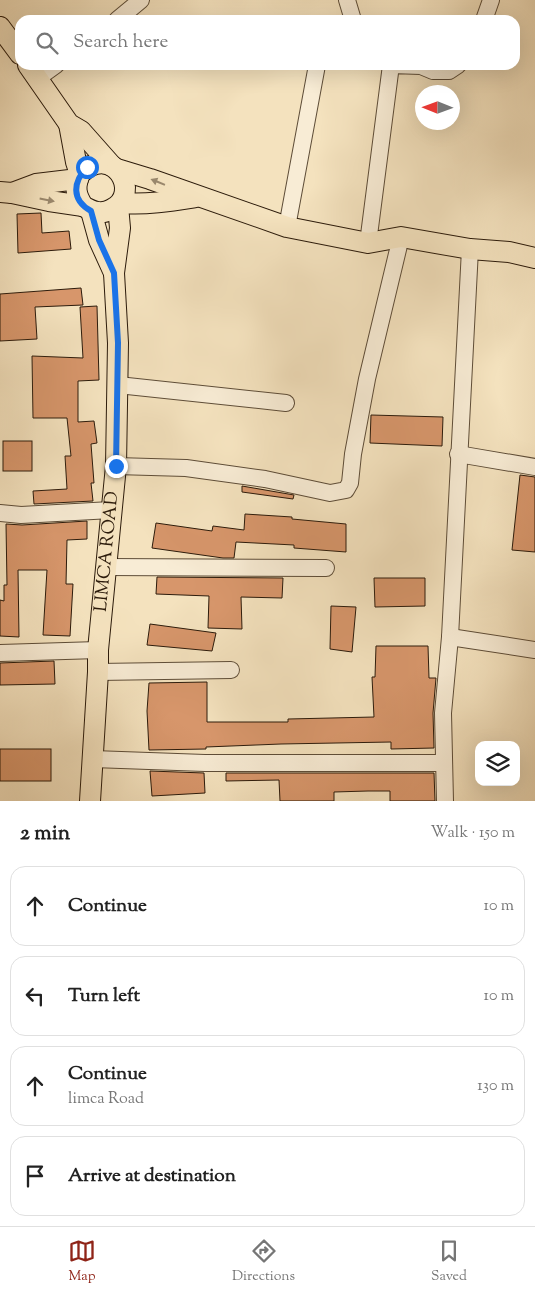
<!DOCTYPE html>
<meta charset="utf-8">
<style>
body{margin:0;font-family:"Sorts Mill Goudy",serif;background:#f2f2f2;color:#222}
.controls{position:absolute;right:15px;bottom:15px;display:grid;overflow:hidden;border-radius:10px;box-shadow:0 5px 20px #0002}
.controls button{width:45px;height:45px;display:grid;place-items:center;padding:0;border:0;border-bottom:1px solid #e0e0e0;background:#fff;color:#222;font:25px sans-serif}
.compass{position:absolute;left:415px;top:85px;width:45px;height:45px;border-radius:50%;background:#fff;box-shadow:0 5px 20px #0002;rotate:271deg}
.stop{position:absolute;width:15px;height:15px;margin:-11px;border:4px solid #1a73e8;border-radius:50%;background:#fff}
.stop.end{background:#1a73e8;border-color:#fff;box-shadow:0 1px 5px #0008}
.list{margin:0;padding:0;list-style:none}
h2{display:flex;justify-content:space-between;align-items:center;height:65px;margin:0;padding:0 20px;font-size:21px}
h2 small{font-size:16px;font-weight:400;color:#767676}
.list li{display:grid;grid-template-columns:32px 1fr auto;gap:15px;align-items:center;box-sizing:border-box;height:80px;margin:0 10px 10px;padding:0 10px;border:1px solid #e0e0e0;border-radius:15px}
.list b{display:block;font-size:19px;white-space:nowrap}
.list p{margin:0;font-size:16px;white-space:nowrap;color:#767676}
.list em{font-size:16px;font-style:normal;color:#767676}
.icon{flex:none;width:28px;height:28px;fill:none;stroke:currentColor;stroke-width:2;stroke-linecap:round;stroke-linejoin:round}
.map{position:relative;flex:none;width:535px;height:801px;overflow:hidden}
.search{position:absolute;background:#fff;box-shadow:0 5px 20px #0002;left:15px;right:15px;top:15px;height:55px;display:flex;align-items:center;gap:12px;box-sizing:border-box;padding:0 18px;border-radius:15px;color:#767676;font-size:19px}
.sheet{height:425px;background:#fff}
nav{display:flex;justify-content:space-around;align-items:center;box-sizing:border-box;height:70px;border-top:1px solid #e0e0e0;background:#fff;font-size:14px;color:#767676}
nav a{display:grid;justify-items:center;gap:2px}
nav .on{color:#8f2418}
.map>svg:first-child{display:block}
</style>
<div class="map">
<svg width="535" height="801" viewBox="0 0 535 801">
<rect width="100%" height="100%" fill="#f4e2be"/>
<filter id="stains"><feTurbulence type="fractalNoise" baseFrequency=".004" numOctaves="4"/><feColorMatrix values="0 0 0 0 .2 0 0 0 0 .09 0 0 0 0 .02 0 0 0 .5 -.17"/></filter>
<radialGradient id="worn" r=".72"><stop offset=".6" stop-color="#630" stop-opacity="0"/><stop offset="1" stop-color="#630" stop-opacity=".3"/></radialGradient>
<g fill="#d7966b" stroke="#2c1b0b">
<polygon points="41,213 42,233 69,231 71,249 18,253 17,214"/>
<polygon points="81,288 83,305 35,307 37,339 0,341 0,294"/>
<polygon points="97,306 99,380 78,381 78,422 94,421 97,443 91,444 94,483 91,483 93,501 34,504 33,491 67,489 65,456 71,456 67,418 33,418 32,356 83,358 80,307"/>
<polygon points="371,415 443,417 442,446 370,443"/>
<rect x="3" y="441" width="29" height="30"/>
<polygon points="520,475 535,477 535,552 512,550"/>
<polygon points="242,486 294,495 293,499 242,492"/>
<polygon points="245,514 292,517 292,519 346,524 346,552 294,548 294,545 236,542 234,558 223,558 152,548 156,523 212,531 213,526 244,530"/>
<polygon points="87,521 87,539 67,540 66,584 73,584 70,636 43,635 47,570 18,570 19,637 0,636 0,600 4,601 4,585 7,585 6,524 22,525"/>
<polygon points="157,577 283,578 282,598 241,597 242,629 208,628 209,596 156,594"/>
<polygon points="374,578 425,578 425,606 375,607"/>
<polygon points="331,606 356,607 352,652 330,649"/>
<polygon points="150,624 216,633 212,651 147,645"/>
<polygon points="376,646 428,646 429,678 436,678 433,713 434,748 391,749 391,742 281,744 206,747 206,749 149,750 147,711 149,683 207,682 207,722 288,722 288,719 374,717 372,677 375,677"/>
<polygon points="54,661 55,684 0,685 0,663"/>
<rect x="0" y="749" width="51" height="32"/>
<polygon points="150,771 204,773 205,793 152,796"/>
<polygon points="226,773 434,773 435,801 390,801 390,791 368,791 334,792 334,801 280,801 279,780 226,781"/>
</g>
<g fill="none" stroke-linecap="round" stroke-linejoin="round">
<defs>
<g id="minor">
<polyline points="347,0 353,20"/>
<polyline points="117,20 141,0"/>
<polyline points="484,20 491,0"/>
<polyline points="38,78 56,65"/>
<polyline points="287,227 317,65"/>
<polyline points="368,243 391,65 421,66 433,71 449,71 458,65"/>
<polyline points="118,385 286,403"/>
<polyline points="458,454 535,467"/>
<polyline points="116,466 186,468 265,479 330,493 346,490 350,483 353,454 367,379 401,237"/>
<polyline points="0,513 21,515 111,510"/>
<polyline points="106,567 326,568"/>
<polyline points="450,637 535,650"/>
<polyline points="0,653 98,650"/>
<polyline points="98,672 231,670"/>
<polyline points="93,759 205,763 444,763"/>
<polyline points="445,801 443,713 450,637 470,249"/>
</g>
<g id="major">
<polyline points="0,27 20,54"/>
<polyline points="28,65 69,124 81,131 112,166"/>
<path d="M69,124L76,162L80,174C74,187 76,195 83,206C93,212 102,215 112,209C143,194 113,141 80,174"/>
<polyline points="117,169 150,179 287,227 368,243 401,237 470,249 509,252 535,258"/>
<polyline points="0,192 12,193 49,201 83,206"/>
<polyline points="12,193 36,184 78,179"/>
<path d="M121,203C147,205 171,201 196,197"/>
<polyline points="91,211 99,240 114,273"/>
<path id="s1" d="M90,801L98,672V650L116,466L118,343L114,273L120,228L118,206"/>
</g>
</defs>
<use href="#minor" stroke="#5e4d38" stroke-width="18"/>
<use href="#major" stroke="#2c1b0b" stroke-width="22"/>
<use href="#minor" stroke="#f8ecd5" stroke-width="16"/>
<use href="#major" stroke="#f4e2be" stroke-width="20"/>
</g>
<defs><path id="oneway-solid" d="M-6-.8H1V-3.2L6.5 0L1 3.2V.8H-6Z" transform="scale(1.25)"/></defs>
<g fill="#9a886d">
<use href="#oneway-solid" transform="translate(158 182) rotate(-158)"/>
<use href="#oneway-solid" transform="translate(47 200) rotate(11)"/>
</g>
<g fill="none" stroke-linecap="round" stroke-linejoin="round">
<path stroke="#1a73e8" stroke-width="6" d="M87,167C73,182 71,200 91,211L99,240L114,273L118,343L116,466"/>
</g>
<g text-anchor="middle" dominant-baseline="central" stroke-width="4.5" stroke-linejoin="round" paint-order="stroke">
<g font-size="18" fill="#2c1b0b" stroke="#f8ecd5">
<text stroke="none"><textPath href="#s1" startOffset="250">LIMCA ROAD</textPath></text>
</g>
</g>
<rect width="100%" height="100%" filter="url(#stains)"/>
<rect width="100%" height="100%" fill="url(#worn)"/>
</svg>
<div class="controls">
<button><svg class="icon" aria-label="layers" viewBox="0 0 24 24"><path d="M12 4l9 5-9 5-9-5zM3 14l9 5 9-5"/></svg></button>
</div>
<svg class="compass" viewBox="-18 -18 36 36"><path d="M0-13l5 13h-10z" fill="#e53935"/><path d="M0 13l5-13h-10z" fill="#767676"/></svg>
<div class="stop" style="left:87px;top:167px"></div>
<div class="stop end" style="left:116px;top:466px"></div>
<div class="search"><svg class="icon" aria-label="search" viewBox="0 0 24 24"><circle cx="10" cy="10" r="6"/><path d="M15 15l6 6"/></svg>Search here</div>
</div>
<section class="sheet">
<h2>2 min<small>Walk · 150 m</small></h2>
<ul class="list">
<li><svg class="icon" aria-label="ahead" viewBox="0 0 24 24"><path d="M12 20V5M6 11l6-6 6 6"/></svg><div><b>Continue</b></div><em>10 m</em></li>
<li><svg class="icon" aria-label="left" viewBox="0 0 24 24"><path d="M17 20v-9H6M10 6l-5 5 5 5"/></svg><div><b>Turn left</b></div><em>10 m</em></li>
<li><svg class="icon" aria-label="ahead" viewBox="0 0 24 24"><path d="M12 20V5M6 11l6-6 6 6"/></svg><div><b>Continue</b><p>limca Road</p></div><em>130 m</em></li>
<li><svg class="icon" aria-label="arrive" viewBox="0 0 24 24"><path d="M6 21V4h12l-3 4 3 4H6"/></svg><div><b>Arrive at destination</b></div></li>
</ul>
</section>
<nav>
<a class="on"><svg class="icon" aria-label="map" viewBox="0 0 24 24"><path d="M3 6l6-2 6 2 6-2v14l-6 2-6-2-6 2zM9 4v14M15 6v14"/></svg>Map</a>
<a><svg class="icon" aria-label="directions" viewBox="0 0 24 24"><path d="M12 3l9 9-9 9-9-9zM9 14v-3h6M13 9l2 2-2 2"/></svg>Directions</a>
<a><svg class="icon" aria-label="saved" viewBox="0 0 24 24"><path d="M7 4h10v16l-5-4-5 4z"/></svg>Saved</a>
</nav>
